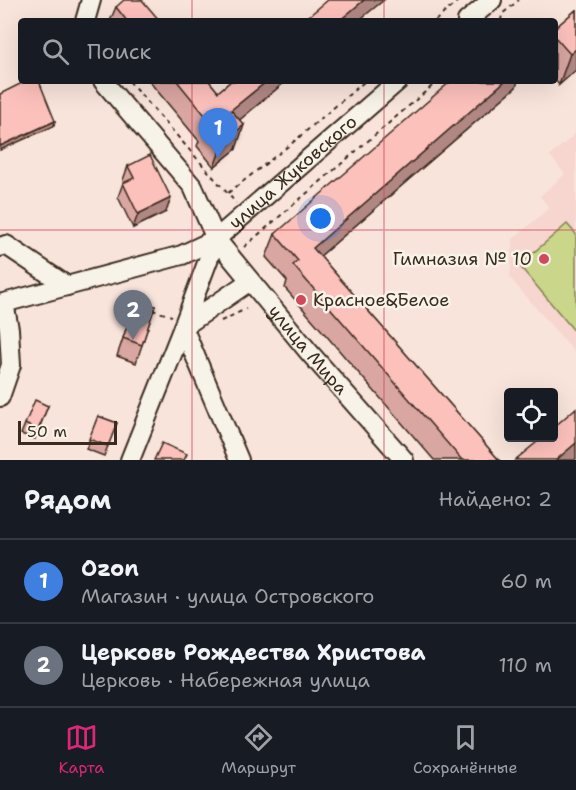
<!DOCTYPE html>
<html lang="ru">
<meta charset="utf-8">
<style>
body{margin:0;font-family:"Shantell Sans",sans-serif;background:#20242c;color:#f1f3f6}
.controls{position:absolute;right:18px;bottom:18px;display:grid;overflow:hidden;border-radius:6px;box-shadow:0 6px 24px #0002}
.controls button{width:54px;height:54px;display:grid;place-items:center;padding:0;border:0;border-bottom:2px solid #363941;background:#171b24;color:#f1f3f6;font:30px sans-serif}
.scale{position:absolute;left:18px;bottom:15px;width:99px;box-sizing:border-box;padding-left:6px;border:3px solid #3b2a1e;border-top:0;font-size:16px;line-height:21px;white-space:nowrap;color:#3b2a1e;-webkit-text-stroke:4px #f7f3e8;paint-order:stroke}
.you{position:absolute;left:321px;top:219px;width:21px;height:21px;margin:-15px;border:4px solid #fff;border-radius:50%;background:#1a73e8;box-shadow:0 0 0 9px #1a73e833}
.badge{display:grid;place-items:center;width:39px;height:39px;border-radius:50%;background:#db2777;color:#fff;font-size:20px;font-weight:700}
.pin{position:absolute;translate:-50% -50px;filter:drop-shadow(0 2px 3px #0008)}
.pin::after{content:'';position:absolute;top:32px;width:21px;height:18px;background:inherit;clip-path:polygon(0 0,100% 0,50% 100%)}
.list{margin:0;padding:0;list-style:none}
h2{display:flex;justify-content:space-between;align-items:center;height:78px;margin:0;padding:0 24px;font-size:26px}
h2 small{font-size:20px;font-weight:400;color:#9ea1a6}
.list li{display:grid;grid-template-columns:39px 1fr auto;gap:18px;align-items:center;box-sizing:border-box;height:84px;padding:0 24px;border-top:2px solid #363941}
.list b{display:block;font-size:22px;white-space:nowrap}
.list p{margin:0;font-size:20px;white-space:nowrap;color:#9ea1a6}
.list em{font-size:20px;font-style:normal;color:#9ea1a6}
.icon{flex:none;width:33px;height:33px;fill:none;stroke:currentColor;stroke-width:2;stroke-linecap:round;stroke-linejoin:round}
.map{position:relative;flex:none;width:576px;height:460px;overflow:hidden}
.search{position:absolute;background:#171b24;box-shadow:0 6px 24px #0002;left:18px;right:18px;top:18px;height:66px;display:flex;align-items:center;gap:15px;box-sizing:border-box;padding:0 21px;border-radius:6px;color:#9ea1a6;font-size:22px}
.sheet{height:246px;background:#171b24}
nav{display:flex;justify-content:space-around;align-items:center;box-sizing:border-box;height:84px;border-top:2px solid #363941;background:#171b24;font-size:16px;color:#9ea1a6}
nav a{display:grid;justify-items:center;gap:3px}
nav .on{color:#db2777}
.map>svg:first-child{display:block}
</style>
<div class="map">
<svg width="576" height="460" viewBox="0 0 576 460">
<rect width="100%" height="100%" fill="#f9e4db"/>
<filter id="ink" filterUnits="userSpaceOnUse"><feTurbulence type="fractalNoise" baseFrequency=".0167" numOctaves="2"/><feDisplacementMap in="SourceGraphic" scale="12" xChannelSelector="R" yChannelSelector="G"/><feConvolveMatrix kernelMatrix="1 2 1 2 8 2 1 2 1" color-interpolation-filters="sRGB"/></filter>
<g filter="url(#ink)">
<polygon fill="#f6d6ce" points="576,133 576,354 510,278 513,239 549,208 540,196 565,174 550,156"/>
<polygon fill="#cad689" stroke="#828054" stroke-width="1.5" points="567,224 576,234 576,333 519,265"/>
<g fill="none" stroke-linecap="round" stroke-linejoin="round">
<defs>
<g id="minor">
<polyline points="85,21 91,0"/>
<polyline points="467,21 492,0"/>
<path id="s1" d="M103,81L193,187L216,239L308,351L404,460"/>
<polyline points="0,247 6,245 67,286"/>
<path id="s2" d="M0,304L182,255L216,239L398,81"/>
<polyline points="183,327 239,460"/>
<polyline points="183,327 250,281"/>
<polyline points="0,397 11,365 9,329 4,303"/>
<polyline points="130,460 183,327 216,239"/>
</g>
</defs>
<use href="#minor" stroke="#3b2a1e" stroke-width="22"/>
<g stroke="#3b2a1e" stroke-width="2" stroke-dasharray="4.5 4.5" stroke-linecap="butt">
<polyline points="435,21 459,0"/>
<polyline points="501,21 502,14 519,0"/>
<polyline points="129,81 236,203"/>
<polyline points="228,193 291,144 365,81"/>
<polyline points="244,247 438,81"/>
<polyline points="152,310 172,316"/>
<polyline points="221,321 246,309"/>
</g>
<use href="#minor" stroke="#f7f3e8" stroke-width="18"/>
</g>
<g fill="#daa6a2" stroke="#3b2a1e" stroke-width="1.5">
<polygon points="116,7 160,21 110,21"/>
<polygon points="576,10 576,70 559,85 555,80 555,28"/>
<polygon points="149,81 209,81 218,92 231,81 286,81 239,120 236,149 214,167 197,146 199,141"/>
<polygon points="516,87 320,256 499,460 434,460 285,288 287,281 266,257 275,234"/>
<polygon points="128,166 166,212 133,228 118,197 123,183 124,183 123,180"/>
<polygon points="136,300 155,306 136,363 117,356"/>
<polygon points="48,406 35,439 21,434 25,424"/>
<polygon points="98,416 117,423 104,456 86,449"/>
</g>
<g fill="#b18784" stroke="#3b2a1e" stroke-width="1.5">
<polygon points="364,0 384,0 358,21 339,21"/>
<polygon points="576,49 576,70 559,85 570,54"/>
<polygon points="267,81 286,81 223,134 231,110"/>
<polygon points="505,81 518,81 516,87 304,270 313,248"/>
<polygon points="55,121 54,126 0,150 0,146"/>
<polygon points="244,125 236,149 214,167 223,143"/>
<polygon points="171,198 166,212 133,228 138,214"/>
<polygon points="576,443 576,459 575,460 556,460"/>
</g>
<g fill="#fdc1bc" stroke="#3b2a1e" stroke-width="1.5">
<polygon points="124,0 142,0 160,21 127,21 116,7"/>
<polygon points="328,0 364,0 339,21 303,21"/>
<polygon points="576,10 576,49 570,54 555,37 555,28"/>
<polygon points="26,81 39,81 55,121 0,146 0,94"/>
<polygon points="177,81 209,81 218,92 231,81 267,81 231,110 244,125 223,143 205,122 209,120"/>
<polygon points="451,81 505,81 313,248 499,460 462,460 293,265 298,261 275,234"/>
<polygon points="150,155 171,198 138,214 123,183 134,178 128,166"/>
<polygon points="136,300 155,306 142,345 123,338"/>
<polygon points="35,400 48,406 38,430 25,424"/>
<polygon points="576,408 576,443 556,460 515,460 542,438 554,438 554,427"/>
<polygon points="98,416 117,423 108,446 89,439"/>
<polygon points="162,443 187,454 184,460 154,460"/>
</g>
</g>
<path fill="none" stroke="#d1495b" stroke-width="1.5" stroke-opacity="0.55" d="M192,0V21M384,0V21M192,81V460M384,81V460M0,230H576"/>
<g fill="#d1495b" stroke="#f7f3e8" stroke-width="2">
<circle cx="544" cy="259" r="6"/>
<circle cx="301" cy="300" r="6"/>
</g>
<g text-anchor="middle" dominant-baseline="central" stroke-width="5" stroke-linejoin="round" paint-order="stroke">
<g font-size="18" fill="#3b2a1e" stroke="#f7f3e8">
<text stroke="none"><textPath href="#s2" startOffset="328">улица Жуковского</textPath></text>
<text stroke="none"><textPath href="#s1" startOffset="340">улица Мира</textPath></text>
</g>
<g font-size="18" fill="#3b2a1e" stroke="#f7f3e8" text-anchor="end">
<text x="532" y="259">Гимназия № 10</text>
<text x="313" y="300" text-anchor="start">Красное&amp;Белое</text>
</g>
</g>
</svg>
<div class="controls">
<button><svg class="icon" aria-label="locate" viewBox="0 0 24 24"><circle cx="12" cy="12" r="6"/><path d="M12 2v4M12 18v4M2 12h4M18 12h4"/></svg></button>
</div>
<div class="scale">50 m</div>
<div class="you"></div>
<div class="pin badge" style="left:218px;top:158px;background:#3f7fe0">1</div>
<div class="pin badge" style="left:133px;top:340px;background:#6b7280">2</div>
<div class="search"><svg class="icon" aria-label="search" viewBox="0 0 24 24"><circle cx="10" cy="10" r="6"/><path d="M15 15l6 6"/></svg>Поиск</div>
</div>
<section class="sheet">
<h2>Рядом<small>Найдено: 2</small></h2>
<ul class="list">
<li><span class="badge" style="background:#3f7fe0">1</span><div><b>Ozon</b><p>Магазин · улица Островского</p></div><em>60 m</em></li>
<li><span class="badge" style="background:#6b7280">2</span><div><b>Церковь Рождества Христова</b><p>Церковь · Набережная улица</p></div><em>110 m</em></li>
</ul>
</section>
<nav>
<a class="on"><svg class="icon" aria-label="map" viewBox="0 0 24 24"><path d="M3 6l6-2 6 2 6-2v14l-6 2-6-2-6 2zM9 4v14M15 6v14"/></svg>Карта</a>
<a><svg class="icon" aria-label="directions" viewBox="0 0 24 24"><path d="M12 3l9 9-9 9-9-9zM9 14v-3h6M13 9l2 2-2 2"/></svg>Маршрут</a>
<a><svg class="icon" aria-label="saved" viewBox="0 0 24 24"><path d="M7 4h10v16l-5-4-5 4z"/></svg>Сохранённые</a>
</nav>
